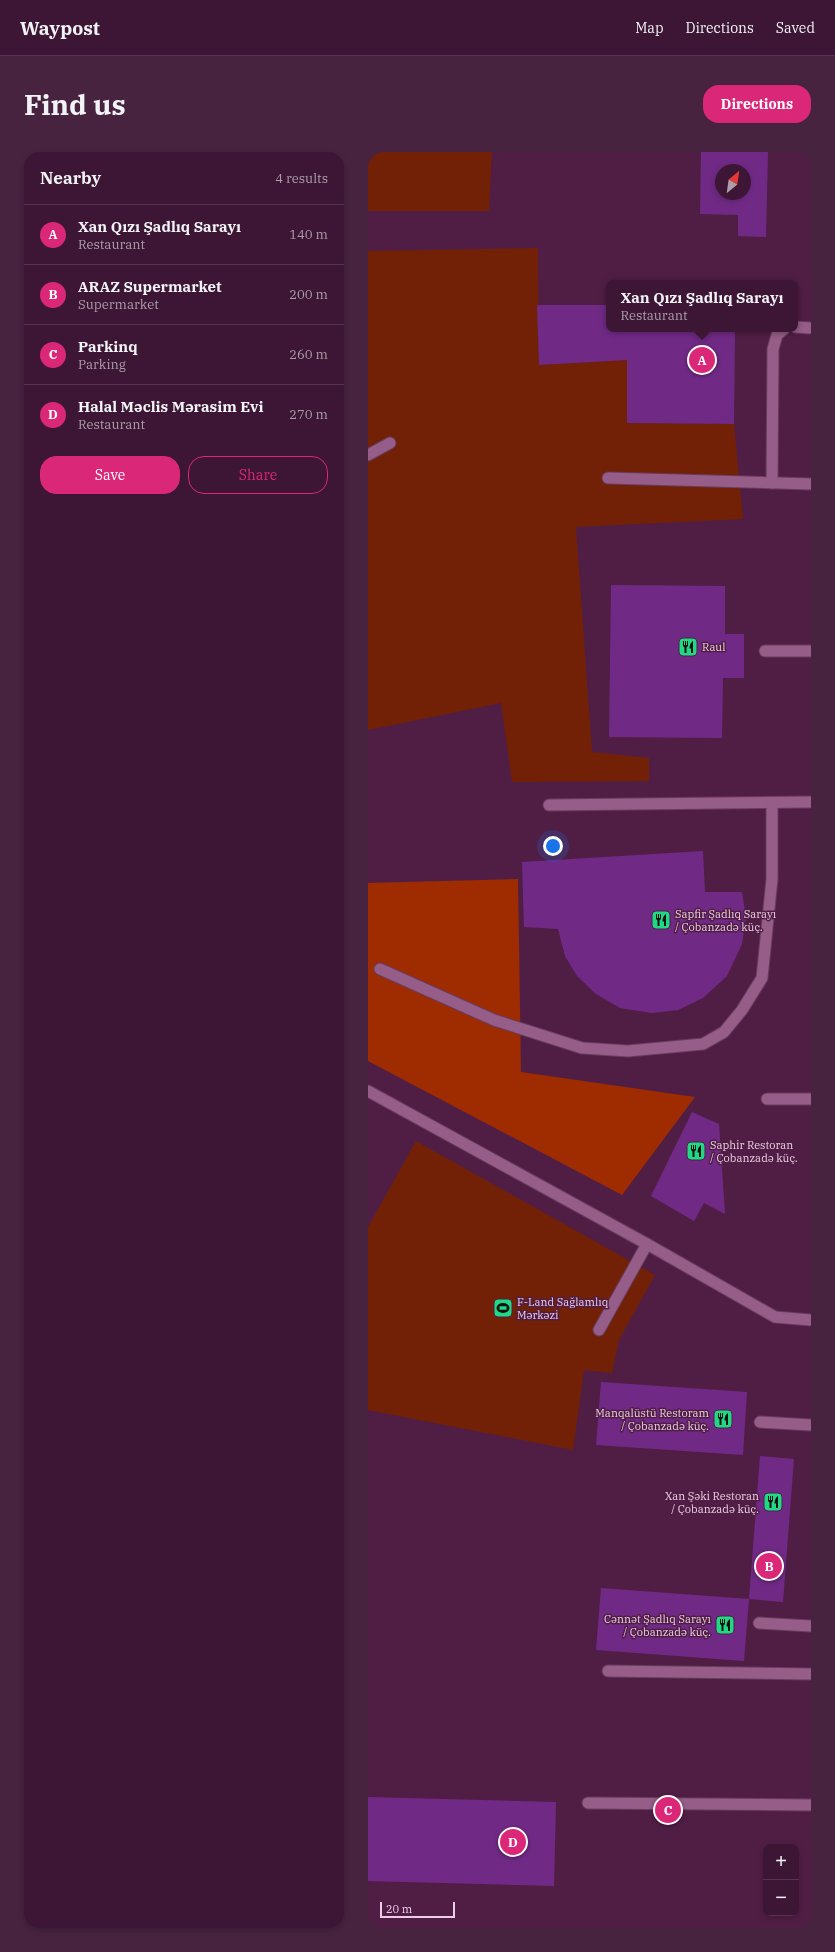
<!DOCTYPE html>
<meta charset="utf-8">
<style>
body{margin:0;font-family:"IBM Plex Serif",serif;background:#472340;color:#f1f3f6}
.controls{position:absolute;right:12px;bottom:12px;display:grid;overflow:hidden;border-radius:8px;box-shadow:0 2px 6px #0003}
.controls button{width:36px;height:36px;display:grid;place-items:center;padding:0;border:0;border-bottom:1px solid #55354f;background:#3c1634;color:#f1f3f6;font:20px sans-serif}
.compass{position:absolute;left:347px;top:12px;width:36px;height:36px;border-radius:50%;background:#3c1634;box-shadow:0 2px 6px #0003;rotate:29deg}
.scale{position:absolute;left:12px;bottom:10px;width:75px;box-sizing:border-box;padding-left:4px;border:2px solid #eccde3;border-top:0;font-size:11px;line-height:14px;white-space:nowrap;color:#eccde3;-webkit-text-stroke:3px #501e45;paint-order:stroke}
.you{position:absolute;left:185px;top:694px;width:14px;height:14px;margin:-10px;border:3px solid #fff;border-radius:50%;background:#1a73e8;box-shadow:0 0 0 6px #1a73e833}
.badge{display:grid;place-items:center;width:26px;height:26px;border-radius:50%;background:#db2777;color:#fff;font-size:13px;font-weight:700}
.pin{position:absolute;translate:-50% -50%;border:2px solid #fff;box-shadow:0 1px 4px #0006}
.popup{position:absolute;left:238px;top:128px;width:192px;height:52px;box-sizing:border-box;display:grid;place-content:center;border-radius:8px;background:#3c1634;filter:drop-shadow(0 1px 3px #0005);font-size:13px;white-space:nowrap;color:#ac9fac}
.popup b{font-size:15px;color:#f1f3f6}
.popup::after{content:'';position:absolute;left:50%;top:100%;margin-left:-8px;border:8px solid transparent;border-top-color:#3c1634}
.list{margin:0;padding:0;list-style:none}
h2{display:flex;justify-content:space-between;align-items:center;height:52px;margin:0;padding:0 16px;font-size:17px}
h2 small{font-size:13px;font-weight:400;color:#ac9fac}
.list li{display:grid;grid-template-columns:26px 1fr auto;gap:12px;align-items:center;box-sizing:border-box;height:60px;padding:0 16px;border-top:1px solid #55354f}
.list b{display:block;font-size:15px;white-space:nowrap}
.list p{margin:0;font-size:13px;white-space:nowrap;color:#ac9fac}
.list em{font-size:13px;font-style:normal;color:#ac9fac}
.actions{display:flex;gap:8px;padding:12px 16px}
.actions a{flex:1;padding:9px 0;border:1px solid #db2777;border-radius:16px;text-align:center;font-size:14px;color:#db2777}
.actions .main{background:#db2777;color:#fff}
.map{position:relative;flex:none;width:443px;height:1776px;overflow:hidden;border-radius:16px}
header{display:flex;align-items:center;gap:24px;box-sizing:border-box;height:56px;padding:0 20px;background:#3c1634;border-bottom:1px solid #55354f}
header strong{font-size:19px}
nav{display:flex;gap:22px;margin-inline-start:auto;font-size:14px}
.intro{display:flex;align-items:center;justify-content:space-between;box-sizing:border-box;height:96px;padding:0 24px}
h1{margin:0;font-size:28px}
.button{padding:10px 18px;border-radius:16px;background:#db2777;color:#fff;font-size:14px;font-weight:700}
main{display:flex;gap:24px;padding:0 24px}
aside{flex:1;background:#3c1634;border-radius:16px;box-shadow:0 2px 6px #0003}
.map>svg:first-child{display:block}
</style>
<header>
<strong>Waypost</strong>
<nav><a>Map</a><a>Directions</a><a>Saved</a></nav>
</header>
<div class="intro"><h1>Find us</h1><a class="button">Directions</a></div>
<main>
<aside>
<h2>Nearby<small>4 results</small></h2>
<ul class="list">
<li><span class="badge">A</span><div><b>Xan Qızı Şadlıq Sarayı</b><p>Restaurant</p></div><em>140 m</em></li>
<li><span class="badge">B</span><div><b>ARAZ Supermarket</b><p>Supermarket</p></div><em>200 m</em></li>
<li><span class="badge">C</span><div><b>Parkinq</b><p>Parking</p></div><em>260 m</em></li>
<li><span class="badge">D</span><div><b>Halal Məclis Mərasim Evi</b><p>Restaurant</p></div><em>270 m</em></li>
</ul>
<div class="actions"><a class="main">Save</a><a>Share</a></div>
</aside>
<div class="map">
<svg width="443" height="1776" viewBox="0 0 443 1776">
<rect width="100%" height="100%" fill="#501e45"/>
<g fill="#722106">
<polygon points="0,0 124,0 121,59 0,59"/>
<polygon points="170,96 171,213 259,208 259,271 366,272 375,367 208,375 224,600 281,606 281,629 144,630 133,551 0,578 0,99"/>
<polygon points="48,989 287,1123 251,1188 244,1221 216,1218 205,1298 0,1258 0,1075"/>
</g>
<polygon fill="#9e2c00" points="150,727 153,920 327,945 254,1043 0,909 0,731"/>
<g fill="#702a86" fill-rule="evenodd">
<path d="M333,0H400L398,85L370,84V63L332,62ZM353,18H377V42H353Z"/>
<polygon points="169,153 241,153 241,177 367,177 366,272 259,271 259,208 171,213"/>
<polygon points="243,433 357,434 357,482 376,482 376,526 355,526 354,586 241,585"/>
<polygon points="335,699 337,740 374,740 378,766 374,792 359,824 335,846 310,858 284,861 252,856 228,842 209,824 197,804 190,777 156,775 154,710"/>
<polygon points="324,960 351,972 357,1062 336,1051 326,1069 283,1044"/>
<polygon points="233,1230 379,1240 375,1303 228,1293"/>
<polygon points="392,1304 426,1307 415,1450 381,1447"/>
<polygon points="233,1436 381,1447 376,1509 228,1498"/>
<polygon points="0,1645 188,1650 186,1734 0,1729"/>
</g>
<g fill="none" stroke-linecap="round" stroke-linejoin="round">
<defs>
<g id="service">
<polyline points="427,175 443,176"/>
<polyline points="0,303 22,291"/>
<polyline points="240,326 443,332"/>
<polyline points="404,331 405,197 409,183 416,177"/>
<polyline points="397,499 443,499"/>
<polyline points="181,653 443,650"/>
<polyline points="12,817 126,868 214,896 260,899 335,892 356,880 374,858 394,826 404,727 404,651"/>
<polyline points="0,939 279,1092 407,1165 443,1168"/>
<polyline points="399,947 443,947"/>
<polyline points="231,1178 279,1092"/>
<polyline points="392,1270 443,1273"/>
<polyline points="391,1471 443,1474"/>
<polyline points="240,1519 443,1522"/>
<polyline points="220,1651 443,1653"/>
</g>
</defs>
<use href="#service" stroke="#683c5f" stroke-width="13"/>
<use href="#service" stroke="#955d87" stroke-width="11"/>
</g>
<defs>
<symbol id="restaurant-square" viewBox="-11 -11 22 22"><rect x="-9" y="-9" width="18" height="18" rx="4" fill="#21d887" stroke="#501e45"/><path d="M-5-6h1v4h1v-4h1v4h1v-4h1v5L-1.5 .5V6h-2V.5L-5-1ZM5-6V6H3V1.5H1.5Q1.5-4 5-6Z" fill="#111"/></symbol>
<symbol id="stadium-square" viewBox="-11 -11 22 22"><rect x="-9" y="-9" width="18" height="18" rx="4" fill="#21d887" stroke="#501e45"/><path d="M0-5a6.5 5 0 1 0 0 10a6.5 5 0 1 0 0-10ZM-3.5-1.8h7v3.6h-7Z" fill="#111"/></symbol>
</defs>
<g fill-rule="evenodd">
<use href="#restaurant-square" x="309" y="484" width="22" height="22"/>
<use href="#restaurant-square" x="282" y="757" width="22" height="22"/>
<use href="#restaurant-square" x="317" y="988" width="22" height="22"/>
<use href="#stadium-square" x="124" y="1145" width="22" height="22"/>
<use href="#restaurant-square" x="344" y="1256" width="22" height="22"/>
<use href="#restaurant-square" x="394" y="1339" width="22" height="22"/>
<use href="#restaurant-square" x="346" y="1462" width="22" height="22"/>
</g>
<g text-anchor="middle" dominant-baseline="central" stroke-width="3" stroke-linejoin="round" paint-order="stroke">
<g font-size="11" fill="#eccde3" stroke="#501e45" text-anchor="start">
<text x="334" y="495">Raul</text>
<text x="307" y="762">Sapfir Şadlıq Sarayı<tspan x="307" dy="13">/ Çobanzadə küç.</tspan></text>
<text x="342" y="993">Saphir Restoran<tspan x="342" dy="13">/ Çobanzadə küç.</tspan></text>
<text x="149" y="1150">F-Land Sağlamlıq<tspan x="149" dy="13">Mərkəzi</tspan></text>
<text x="341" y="1261" text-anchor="end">Manqalüstü Restoram<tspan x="341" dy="13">/ Çobanzadə küç.</tspan></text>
<text x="391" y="1344" text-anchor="end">Xan Şəki Restoran<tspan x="391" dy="13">/ Çobanzadə küç.</tspan></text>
<text x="343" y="1467" text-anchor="end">Cənnət Şadlıq Sarayı<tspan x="343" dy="13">/ Çobanzadə küç.</tspan></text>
</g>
</g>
</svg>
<div class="controls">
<button>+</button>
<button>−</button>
</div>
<svg class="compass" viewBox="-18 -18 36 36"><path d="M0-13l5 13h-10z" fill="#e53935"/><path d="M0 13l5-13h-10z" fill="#ac9fac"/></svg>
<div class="scale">20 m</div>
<div class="you"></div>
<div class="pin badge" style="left:334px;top:208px">A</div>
<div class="popup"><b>Xan Qızı Şadlıq Sarayı</b>Restaurant</div>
<div class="pin badge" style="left:401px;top:1414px">B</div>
<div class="pin badge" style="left:300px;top:1658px">C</div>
<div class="pin badge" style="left:145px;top:1690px">D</div>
</div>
</main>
